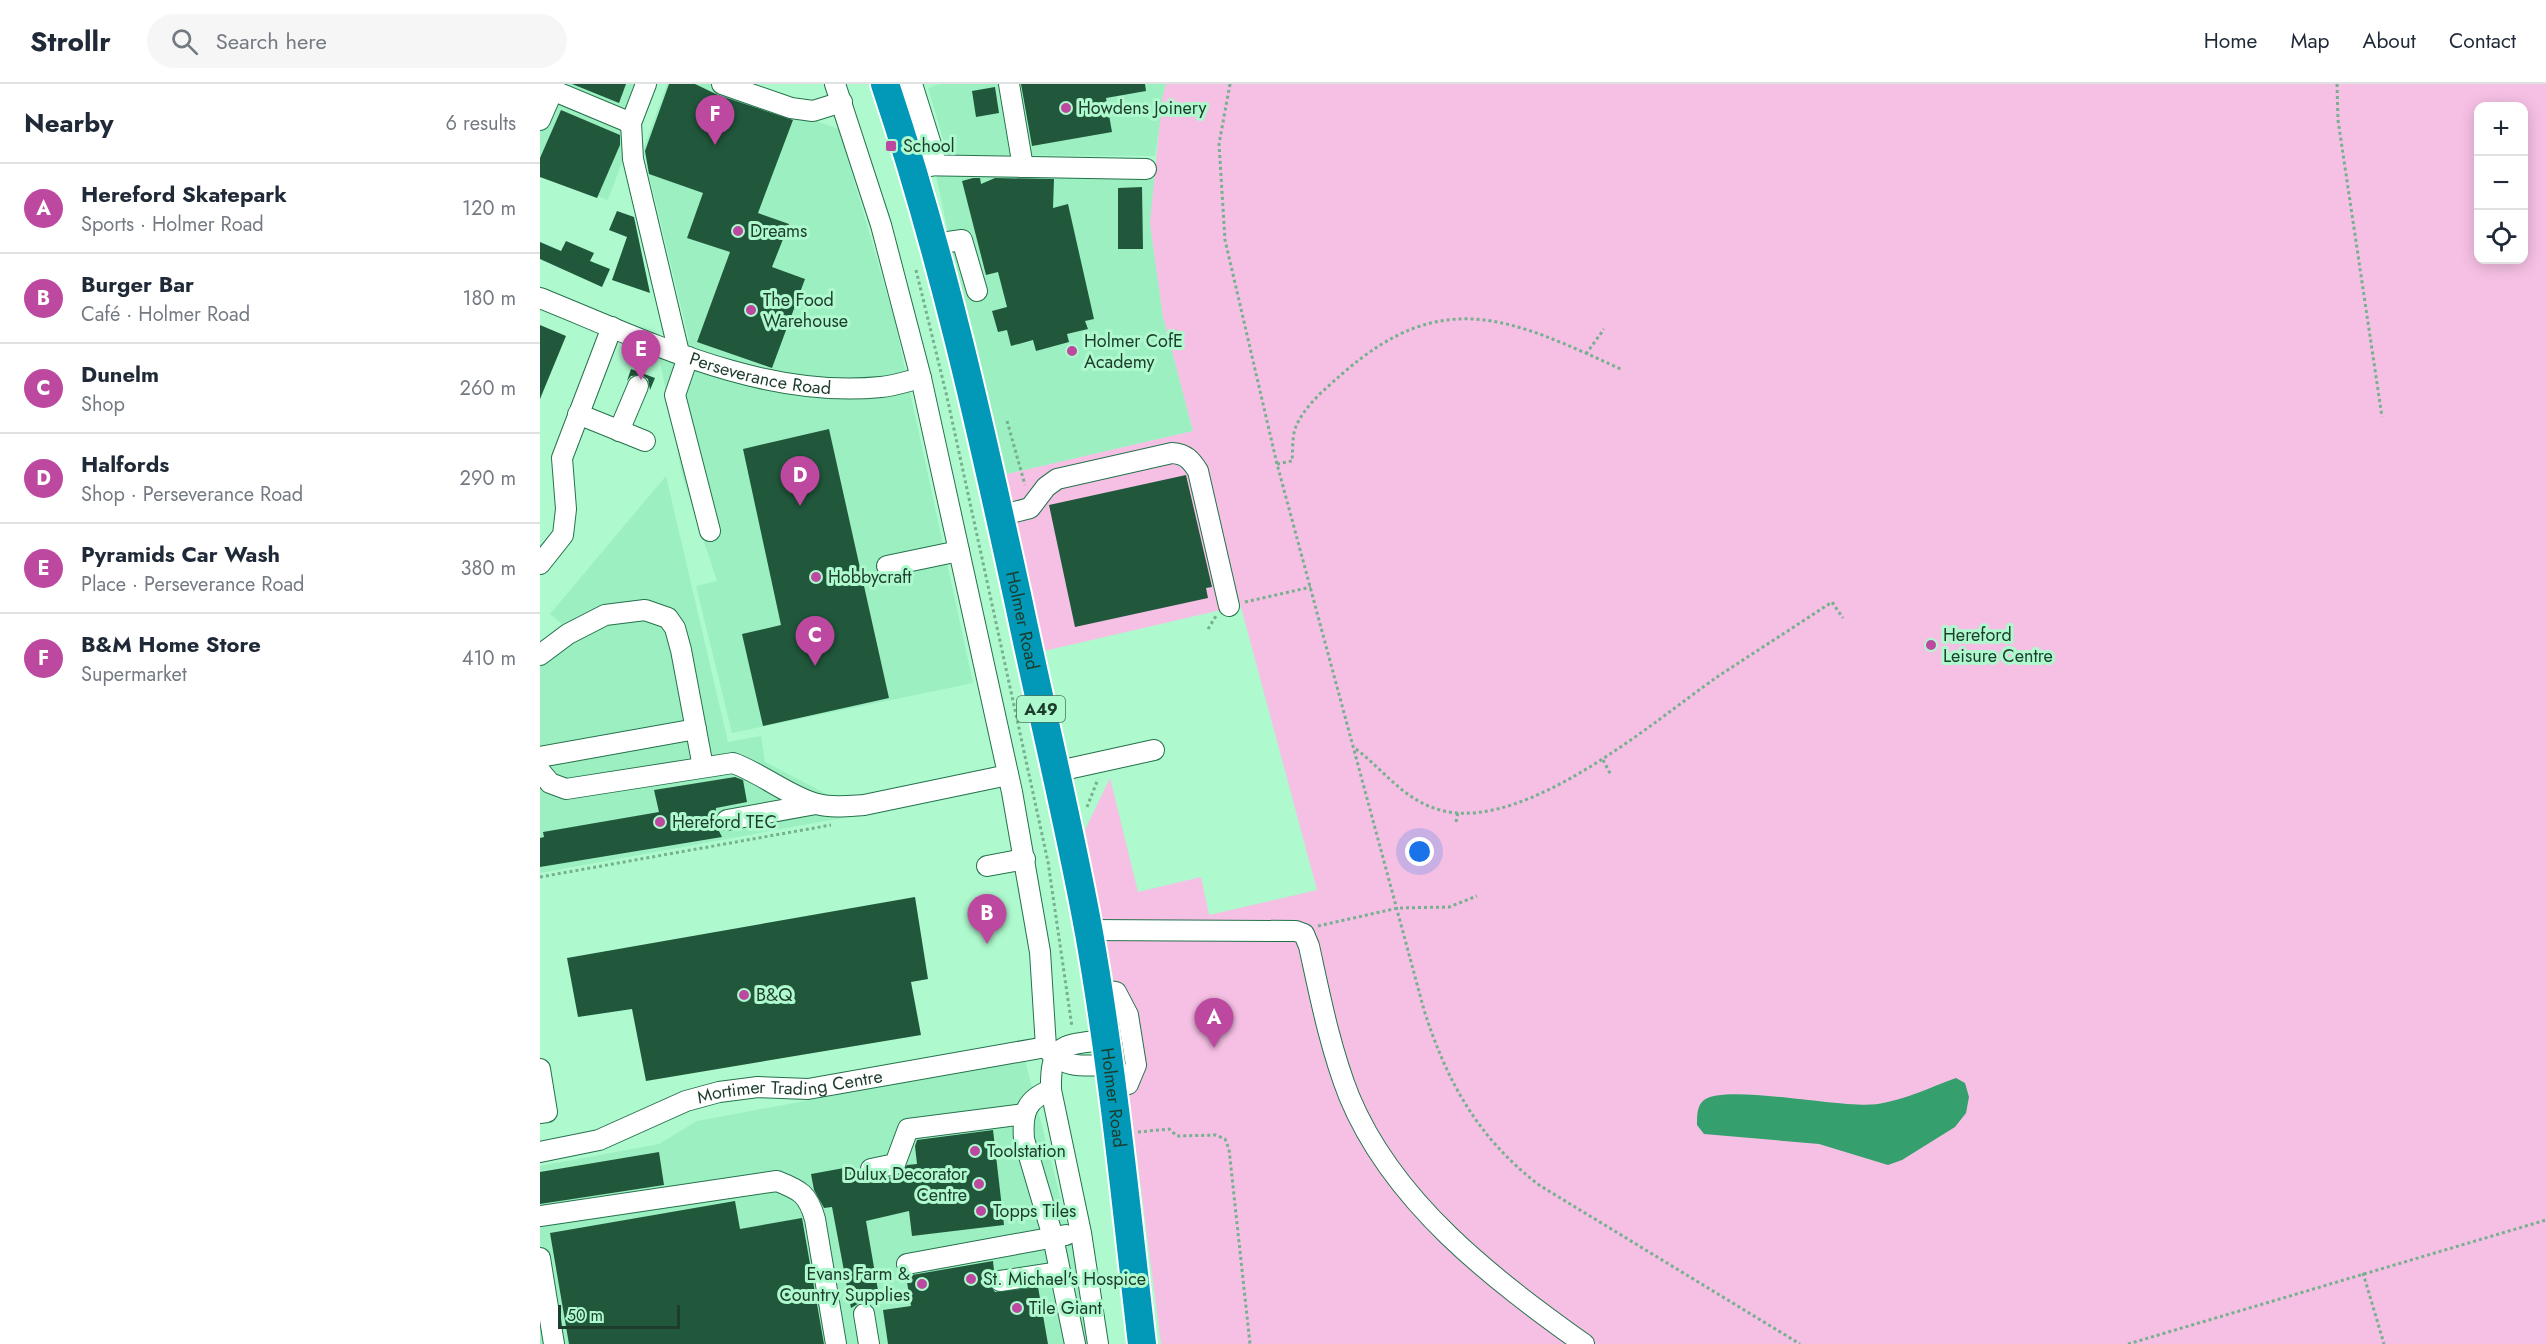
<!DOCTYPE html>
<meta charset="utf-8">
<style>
body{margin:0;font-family:Jost,sans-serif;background:#f6f6f7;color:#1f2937}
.controls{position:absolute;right:18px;top:18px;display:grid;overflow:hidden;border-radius:12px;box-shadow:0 3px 15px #0003}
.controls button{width:54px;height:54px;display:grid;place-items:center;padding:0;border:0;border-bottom:2px solid #e0e1e3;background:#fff;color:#1f2937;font:30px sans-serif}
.scale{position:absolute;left:18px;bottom:15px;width:122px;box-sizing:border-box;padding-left:6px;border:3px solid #1d3c2c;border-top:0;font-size:16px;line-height:21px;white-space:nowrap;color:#1d3c2c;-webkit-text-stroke:4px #aef9ce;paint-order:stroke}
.you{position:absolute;left:880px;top:768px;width:21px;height:21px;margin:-15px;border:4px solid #fff;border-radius:50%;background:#1a73e8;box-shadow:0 0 0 9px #1a73e833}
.badge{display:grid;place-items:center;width:39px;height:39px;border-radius:50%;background:#bd48a0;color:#fff;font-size:20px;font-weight:700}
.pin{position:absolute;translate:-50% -50px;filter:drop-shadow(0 2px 3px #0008)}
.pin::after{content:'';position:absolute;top:32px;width:21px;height:18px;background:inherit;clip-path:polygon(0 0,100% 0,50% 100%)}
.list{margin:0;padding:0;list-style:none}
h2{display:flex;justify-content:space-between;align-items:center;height:78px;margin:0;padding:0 24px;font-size:26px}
h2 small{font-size:20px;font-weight:400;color:#747a83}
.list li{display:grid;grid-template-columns:39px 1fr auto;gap:18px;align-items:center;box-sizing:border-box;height:90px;padding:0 24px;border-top:2px solid #e0e1e3}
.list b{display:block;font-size:22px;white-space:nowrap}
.list p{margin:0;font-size:20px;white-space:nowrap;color:#747a83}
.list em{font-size:20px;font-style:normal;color:#747a83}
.icon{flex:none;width:33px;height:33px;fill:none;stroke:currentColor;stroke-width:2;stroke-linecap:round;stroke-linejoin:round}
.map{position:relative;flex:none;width:2006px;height:1260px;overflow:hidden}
header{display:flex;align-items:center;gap:36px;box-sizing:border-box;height:84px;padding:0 30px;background:#fff;border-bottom:2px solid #e0e1e3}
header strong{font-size:28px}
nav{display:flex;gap:33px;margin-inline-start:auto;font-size:21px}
.search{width:420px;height:54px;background:#f6f6f7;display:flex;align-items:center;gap:15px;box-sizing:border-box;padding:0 21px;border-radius:33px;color:#747a83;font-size:22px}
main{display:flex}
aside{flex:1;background:#fff}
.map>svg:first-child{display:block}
</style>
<header>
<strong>Strollr</strong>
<div class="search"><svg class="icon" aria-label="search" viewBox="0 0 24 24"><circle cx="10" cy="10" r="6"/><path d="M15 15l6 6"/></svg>Search here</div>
<nav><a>Home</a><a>Map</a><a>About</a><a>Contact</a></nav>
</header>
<main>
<aside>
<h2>Nearby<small>6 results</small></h2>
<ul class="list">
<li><span class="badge">A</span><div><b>Hereford Skatepark</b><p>Sports · Holmer Road</p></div><em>120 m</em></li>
<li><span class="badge">B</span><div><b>Burger Bar</b><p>Café · Holmer Road</p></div><em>180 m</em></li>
<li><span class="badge">C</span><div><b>Dunelm</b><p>Shop</p></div><em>260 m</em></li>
<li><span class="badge">D</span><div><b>Halfords</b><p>Shop · Perseverance Road</p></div><em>290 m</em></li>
<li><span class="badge">E</span><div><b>Pyramids Car Wash</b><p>Place · Perseverance Road</p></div><em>380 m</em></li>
<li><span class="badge">F</span><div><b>B&amp;M Home Store</b><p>Supermarket</p></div><em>410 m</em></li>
</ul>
</aside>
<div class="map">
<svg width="2006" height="1260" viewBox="0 0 2006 1260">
<rect width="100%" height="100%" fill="#aef9ce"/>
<g fill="#9cefc0">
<polygon points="0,0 111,0 68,116 0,90"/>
<polygon points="127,0 169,0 299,45 354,234 433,599 192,649 156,502 177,497 142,391 117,261 149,256 103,66"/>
<polygon points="399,0 626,0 615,72 408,71 388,4"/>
<polygon points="396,91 616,94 610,139 623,233 653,347 463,391 440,300"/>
<polygon points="126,392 188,658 221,652 225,678 296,715 323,711 324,730 0,789 0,558 22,540 10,530"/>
<polygon points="485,976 532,1159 547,1260 0,1260 0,1082 119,1060 157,1037"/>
</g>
<path fill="#f6c0e4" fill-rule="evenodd" d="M626,0H2006V1260H621L576,908L545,746L570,694L598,808L661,793L669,831L777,806L661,374L694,523L504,567L463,391L653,347L623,233L610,139L622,15ZM1938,22H1984V176H1938Z"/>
<path fill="#35a06d" d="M1416,994L1425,999L1429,1013L1426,1029L1415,1043L1362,1076L1348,1081L1279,1060L1164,1050L1157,1041C1157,1032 1157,1021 1164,1016C1187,999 1301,1025 1338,1020C1364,1016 1391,1003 1416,994Z"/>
<g fill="#21583c">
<polygon points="32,0 86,0 79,19"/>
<polygon points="129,0 155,0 178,11 253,36 218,129 249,140 232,183 265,195 232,284 157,258 190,168 147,154 163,109 109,90 105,67"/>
<polygon points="481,0 605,0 606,7 566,14 572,48 492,62"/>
<polygon points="455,3 459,29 436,33 432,7"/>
<polygon points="21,26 80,51 80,61 57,114 0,93 0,74"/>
<polygon points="433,94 440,94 441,100 455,94 514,95 513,124 528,120 554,235 545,237 548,245 527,250 529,258 496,267 493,256 471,262 467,246 458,248 452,227 467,223 458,188 446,191 422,97"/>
<polygon points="602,103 603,165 578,165 578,104"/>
<polygon points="77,127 94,133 110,209 72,196 87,153 69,146"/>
<polygon points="26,157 54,169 50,177 70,185 62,203 0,175 0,158 21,167"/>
<polygon points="0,241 26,252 0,315"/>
<polygon points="91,285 115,294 110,306 108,295 102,291 91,292 87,297"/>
<polygon points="289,345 349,614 223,642 202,550 241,541 203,365"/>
<polygon points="646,391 672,503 666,504 668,514 535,543 509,421"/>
<polygon points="195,693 203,696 207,718 176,724 175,739 182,753 0,783 0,754 4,753 3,748 119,728 114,706"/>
<polygon points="375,813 388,895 371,898 381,951 106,997 92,925 38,933 27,874"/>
<polygon points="453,1046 464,1141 372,1152 369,1127 326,1137 340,1218 321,1218 311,1224 292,1123 284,1124 274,1106 271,1090 315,1082 318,1096 333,1097 357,1092 367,1081 377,1080 375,1062 377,1056"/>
<polygon points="119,1068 124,1101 0,1120 0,1088"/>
<polygon points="195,1117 200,1145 262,1134 284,1260 29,1260 10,1149"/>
<polygon points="453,1177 454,1187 448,1198 455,1208 498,1203 508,1260 348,1260 343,1226 371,1222 366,1192"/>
</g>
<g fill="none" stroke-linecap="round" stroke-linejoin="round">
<defs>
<g id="minor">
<polyline points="106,0 91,39 93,75 139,269"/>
<polyline points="182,0 251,24 273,27 302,18"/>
<path d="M295,0L341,141L381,294L472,708L500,868L506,963C522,985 545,982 569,981"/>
<polyline points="372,0 394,70 390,82"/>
<polyline points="469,0 483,83"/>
<polyline points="0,1 91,39"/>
<polyline points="0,36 13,6"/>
<polyline points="372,81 606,85"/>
<polyline points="394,160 422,156 437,207"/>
<path id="s1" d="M0,214C107,257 222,315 341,303C354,302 368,297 381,294"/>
<polyline points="148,273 135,311 170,447"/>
<polyline points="38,330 105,357"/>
<polyline points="79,347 98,302"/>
<path d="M460,432L490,424L506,403L517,395L632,369C646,370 651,376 658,387L689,522"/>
<polyline points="0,480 23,451 26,425 22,374 72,243"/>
<polyline points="347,482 419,467"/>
<polyline points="0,571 28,550 65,531 105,526 128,534 135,544 141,566 163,683"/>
<polyline points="0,673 156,645"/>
<path d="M0,687L10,699L26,705L193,679C221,689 250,713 277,720C292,724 308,722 324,721L468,691"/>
<polyline points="514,688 614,666"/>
<polyline points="187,736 276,720"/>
<polyline points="447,782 485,775"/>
<path d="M548,846L756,847L764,850L769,862C780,912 790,964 809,1012C853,1119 953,1195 1044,1260"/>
<polyline points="558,905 576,908 588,931 596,981 588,1000 573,1005"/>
<polyline points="0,985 7,1028 0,1029"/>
<path d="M511,1006C486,1015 482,1029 484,1055L513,1153L535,1260"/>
<path id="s2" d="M0,1068L59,1056L146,1017L179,1008L218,1003L268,1005L506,963"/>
<polyline points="331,1085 355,1080 368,1045 485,1030"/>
<path d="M0,1132L237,1097C260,1106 268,1110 275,1135L296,1260"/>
<polyline points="0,1174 14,1260"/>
<polyline points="367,1180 526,1151"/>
<polyline points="460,1197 520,1188"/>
<polyline points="324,1230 329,1260"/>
<path d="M558,1260L541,1149L511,1006C510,958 523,961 565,956"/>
</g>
<g id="highway">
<path id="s3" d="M345,0C402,170 441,345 479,520C502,630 529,739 549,849C573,985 586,1123 602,1260"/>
</g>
</defs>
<use href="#minor" stroke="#25714c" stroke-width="22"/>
<use href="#highway" stroke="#fff" stroke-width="32"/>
<g stroke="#76b08f" stroke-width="3" stroke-dasharray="3 3" stroke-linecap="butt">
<path d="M690,0L679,60L685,156L737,380L884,926C907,998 938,1054 999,1101L1260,1260"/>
<polyline points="1797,0 1798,36 1842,333"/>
<polyline points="376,186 407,313 508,778 532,943"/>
<polyline points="1046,270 1064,245"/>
<polyline points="467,337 485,401"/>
<path d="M737,380L752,377C753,367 752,354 755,345C763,323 785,305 802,290C904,200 973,236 1083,286"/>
<polyline points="705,518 771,503"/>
<polyline points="668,545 676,532"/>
<path d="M816,665C846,688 865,718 904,727C988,746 1113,638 1177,593C1215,568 1254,543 1292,518L1303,534"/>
<polyline points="1063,676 1071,691"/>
<polyline points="547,723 558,695"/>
<polyline points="916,738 918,728"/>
<polyline points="0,793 291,741"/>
<polyline points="778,842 858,824 909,823 937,812"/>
<polyline points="598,1048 629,1045 637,1052 676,1051 685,1055 689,1065 710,1260"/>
<polyline points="1823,1189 1844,1260"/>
<polyline points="1588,1260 2006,1136"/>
</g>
<use href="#minor" stroke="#fff" stroke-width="20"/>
<use href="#highway" stroke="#0199b7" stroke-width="28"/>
</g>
<g fill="#bd48a0" stroke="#aef9ce" stroke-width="2">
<circle cx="526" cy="24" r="6"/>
<rect x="345" y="56" width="12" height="12" rx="3"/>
<circle cx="198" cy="147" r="6"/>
<circle cx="211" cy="226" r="6"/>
<circle cx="532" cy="267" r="6"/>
<circle cx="276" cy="493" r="6"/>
<circle cx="1391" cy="561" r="6"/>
<circle cx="120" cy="738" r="6"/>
<circle cx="204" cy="911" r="6"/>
<circle cx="435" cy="1067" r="6"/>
<circle cx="439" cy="1100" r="6"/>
<circle cx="441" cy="1127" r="6"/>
<circle cx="431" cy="1195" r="6"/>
<circle cx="382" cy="1200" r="6"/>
<circle cx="477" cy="1224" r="6"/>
</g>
<g text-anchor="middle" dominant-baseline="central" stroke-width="6" stroke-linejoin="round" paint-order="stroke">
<rect fill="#aef9ce" stroke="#48755d" stroke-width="1.5" x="477" y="612" width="48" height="26" rx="4.5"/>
<g font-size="16" font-weight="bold" fill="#1d3c2c">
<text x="501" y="625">A49</text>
</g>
<g font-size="18" fill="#1d3c2c" stroke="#aef9ce" text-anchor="start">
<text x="538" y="24">Howdens Joinery</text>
<text x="363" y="62">School</text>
<text x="210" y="147">Dreams</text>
<text x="223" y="216">The Food<tspan x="223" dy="21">Warehouse</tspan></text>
<text x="544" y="257">Holmer CofE<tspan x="544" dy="21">Academy</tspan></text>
<text x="288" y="493">Hobbycraft</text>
<text x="1403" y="551">Hereford<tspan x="1403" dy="21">Leisure Centre</tspan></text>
<text x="132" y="738">Hereford TEC</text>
<text x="216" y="911">B&amp;Q</text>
<text x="447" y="1067">Toolstation</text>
<text x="427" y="1090" text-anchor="end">Dulux Decorator<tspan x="427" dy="21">Centre</tspan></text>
<text x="453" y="1127">Topps Tiles</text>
<text x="370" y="1190" text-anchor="end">Evans Farm &amp;<tspan x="370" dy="21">Country Supplies</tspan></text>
<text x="443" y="1195">St. Michael's Hospice</text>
<text x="489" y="1224">Tile Giant</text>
</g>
<g font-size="18" fill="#1d3c2c" stroke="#aef9ce">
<text stroke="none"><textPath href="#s1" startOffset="234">Perseverance Road</textPath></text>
<text stroke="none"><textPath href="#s3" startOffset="554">Holmer Road</textPath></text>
<text stroke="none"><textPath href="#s2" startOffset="261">Mortimer Trading Centre</textPath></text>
<text stroke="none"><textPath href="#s3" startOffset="1040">Holmer Road</textPath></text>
</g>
</g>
</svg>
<div class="controls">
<button>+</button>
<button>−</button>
<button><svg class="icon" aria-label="locate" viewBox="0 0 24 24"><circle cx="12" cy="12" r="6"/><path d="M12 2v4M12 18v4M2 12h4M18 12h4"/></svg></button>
</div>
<div class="scale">50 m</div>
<div class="you"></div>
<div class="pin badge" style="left:674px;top:964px">A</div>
<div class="pin badge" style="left:447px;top:860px">B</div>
<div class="pin badge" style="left:275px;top:582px">C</div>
<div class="pin badge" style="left:260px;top:422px">D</div>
<div class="pin badge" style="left:101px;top:296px">E</div>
<div class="pin badge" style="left:175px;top:61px">F</div>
</div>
</main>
